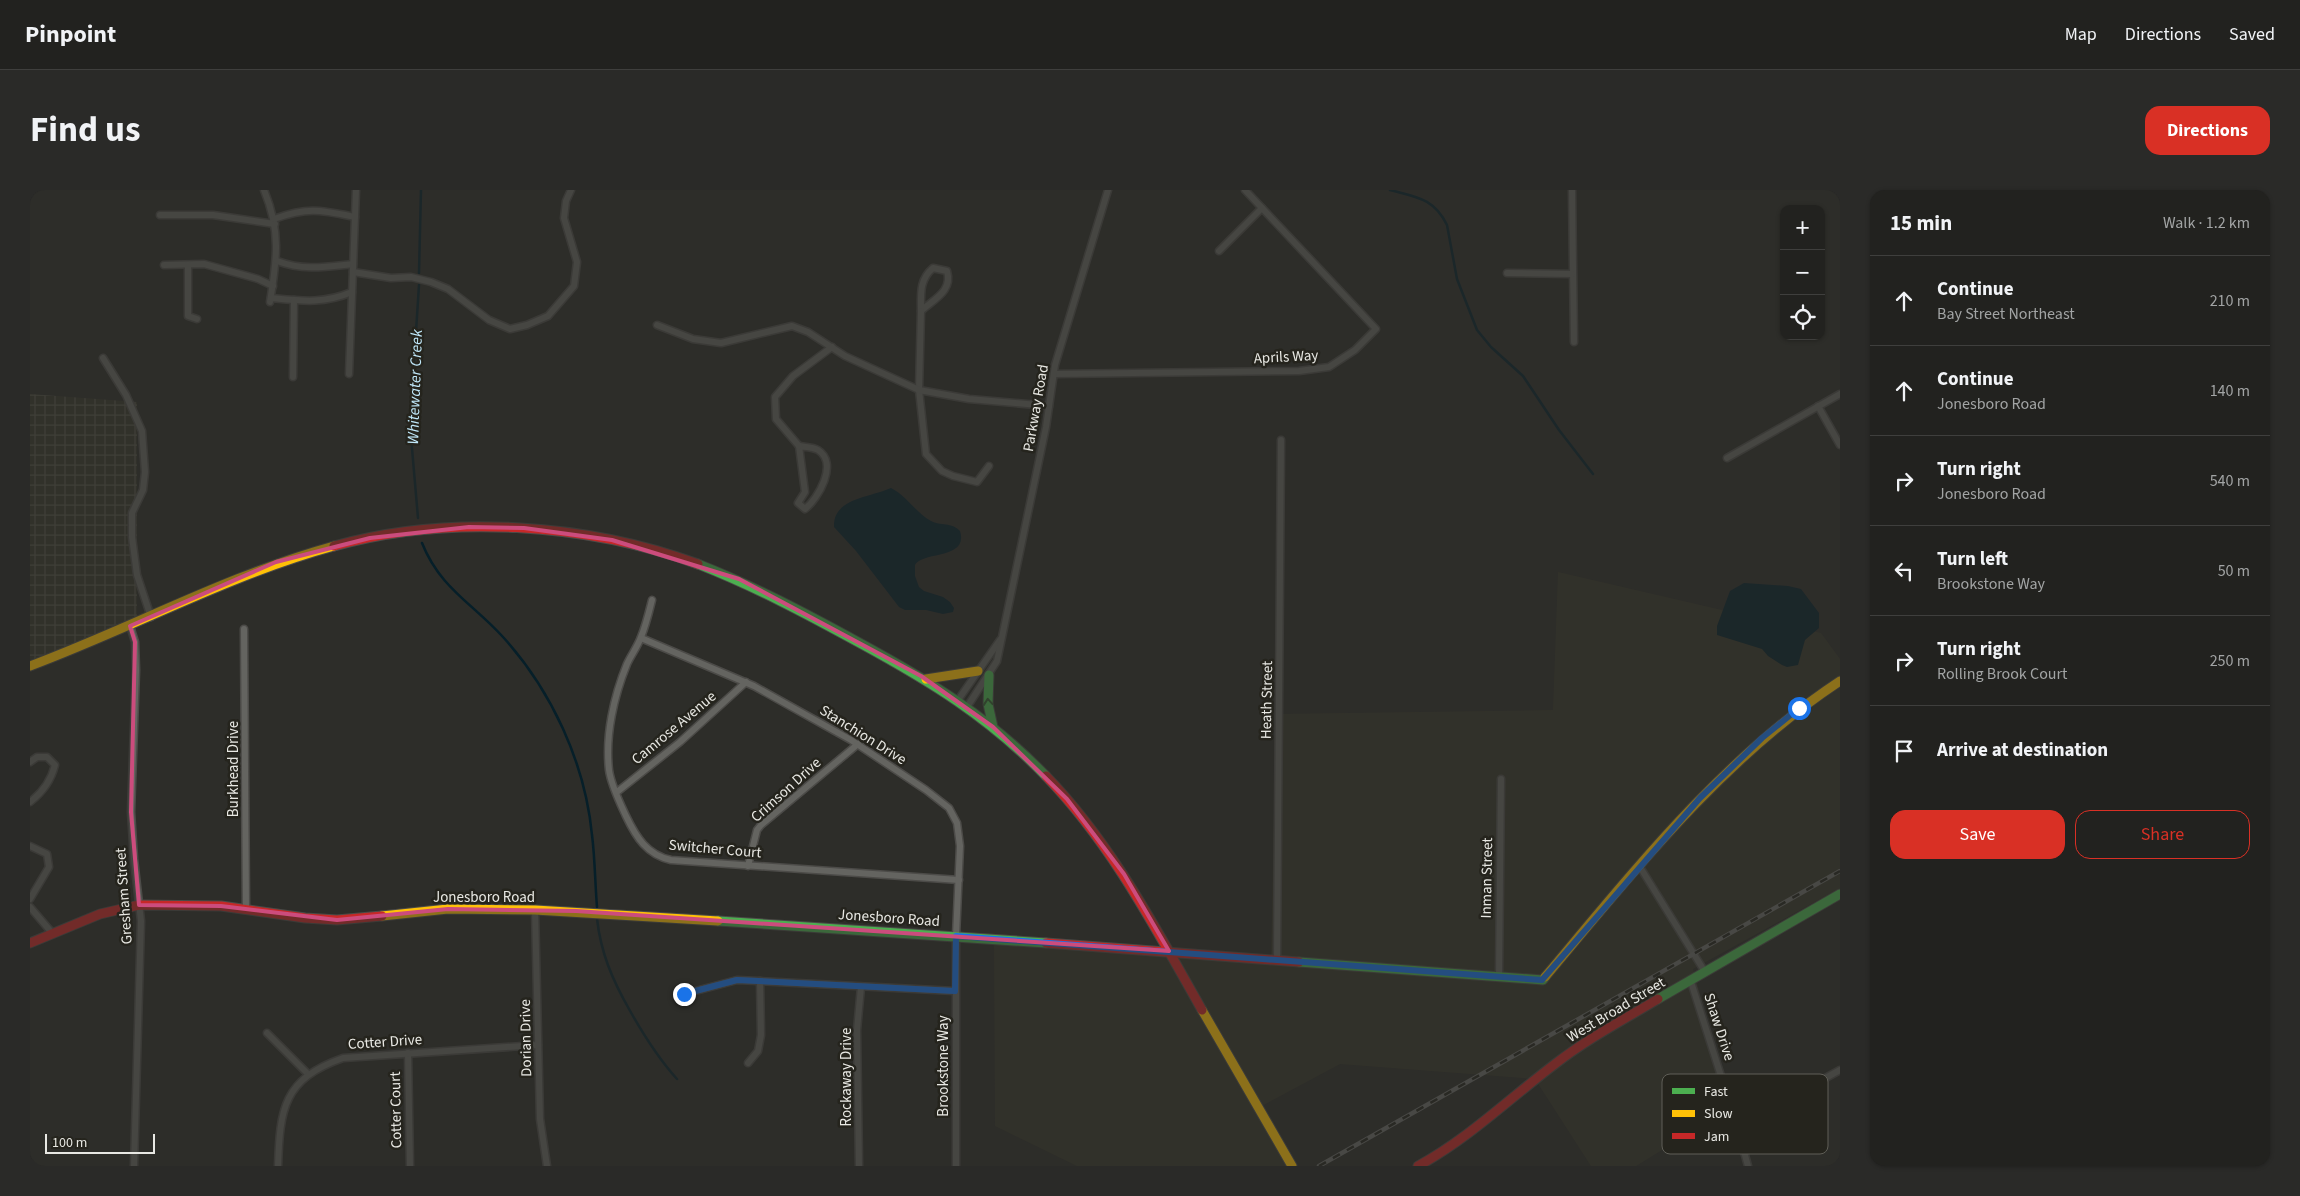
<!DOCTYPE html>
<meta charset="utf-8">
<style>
body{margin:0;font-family:"Source Sans 3",sans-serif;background:#2a2a28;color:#f1f3f6}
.controls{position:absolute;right:15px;top:15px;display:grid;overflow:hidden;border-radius:10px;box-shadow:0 1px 4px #0004}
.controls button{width:45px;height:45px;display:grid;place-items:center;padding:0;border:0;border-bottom:1px solid #3f3f3d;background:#22221f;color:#f1f3f6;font:25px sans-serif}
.scale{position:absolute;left:15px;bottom:12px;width:110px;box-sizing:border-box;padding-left:5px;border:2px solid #e8e8e3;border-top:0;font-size:14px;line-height:18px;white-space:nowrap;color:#e8e8e3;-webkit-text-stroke:4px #25241d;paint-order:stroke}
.stop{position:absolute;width:15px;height:15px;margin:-11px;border:4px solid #1a73e8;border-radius:50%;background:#fff}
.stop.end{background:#1a73e8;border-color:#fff;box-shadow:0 1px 5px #0008}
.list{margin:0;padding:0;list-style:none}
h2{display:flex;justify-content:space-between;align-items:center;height:65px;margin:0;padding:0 20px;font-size:21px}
h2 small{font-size:16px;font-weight:400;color:#a2a4a4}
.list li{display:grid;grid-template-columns:32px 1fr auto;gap:15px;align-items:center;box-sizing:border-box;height:90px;padding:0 20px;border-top:1px solid #3f3f3d}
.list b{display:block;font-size:19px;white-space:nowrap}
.list p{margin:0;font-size:16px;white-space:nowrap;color:#a2a4a4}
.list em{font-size:16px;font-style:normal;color:#a2a4a4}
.actions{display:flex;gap:10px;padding:15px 20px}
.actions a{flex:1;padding:11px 0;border:1px solid #d93025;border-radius:15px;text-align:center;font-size:18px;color:#d93025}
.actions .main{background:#d93025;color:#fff}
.icon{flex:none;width:28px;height:28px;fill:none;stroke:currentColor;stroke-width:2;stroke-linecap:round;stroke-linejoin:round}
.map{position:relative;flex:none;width:1810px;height:976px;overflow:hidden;border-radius:15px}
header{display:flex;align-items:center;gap:30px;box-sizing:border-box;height:70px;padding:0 25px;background:#22221f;border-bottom:1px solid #3f3f3d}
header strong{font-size:24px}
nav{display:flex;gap:28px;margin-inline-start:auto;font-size:18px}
.intro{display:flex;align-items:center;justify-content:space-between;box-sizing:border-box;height:120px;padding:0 30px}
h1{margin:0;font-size:35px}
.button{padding:12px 22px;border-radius:15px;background:#d93025;color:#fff;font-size:18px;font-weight:700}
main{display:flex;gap:30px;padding:0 30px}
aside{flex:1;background:#22221f;border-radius:15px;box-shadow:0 1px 4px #0004}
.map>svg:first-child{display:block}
</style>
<header>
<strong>Pinpoint</strong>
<nav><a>Map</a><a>Directions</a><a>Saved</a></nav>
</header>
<div class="intro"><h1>Find us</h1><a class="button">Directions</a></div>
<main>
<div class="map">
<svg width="1810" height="976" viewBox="0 0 1810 976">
<defs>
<pattern id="industrial-grid" width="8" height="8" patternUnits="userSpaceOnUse" patternTransform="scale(1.25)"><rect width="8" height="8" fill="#37362a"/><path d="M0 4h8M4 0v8" fill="none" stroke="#545349"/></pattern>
</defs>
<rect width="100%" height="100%" fill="#2d2d29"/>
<polygon fill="#37362a" points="1528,382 1791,443 1810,469 1810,698 1663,779 1702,917 1606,976 1561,976 1505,889 1310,874 1228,918 1259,976 1047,976 965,936 964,748 1241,767 1246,524 1523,520"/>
<polygon fill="url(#industrial-grid)" points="0,204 107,212 107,435 0,474"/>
<g fill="#061f29">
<path d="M861,298C877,306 885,322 901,331C910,336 922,332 930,341C939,370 891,361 885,375V386L889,397L894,401L913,407L920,412L924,418L923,422L913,424L896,420H875L869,417L826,361L804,337C803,308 839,308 861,298Z"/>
<polygon points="1714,393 1758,396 1771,399 1789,423 1789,438 1775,450 1768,475 1757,477 1752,475 1738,466 1732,459 1687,445 1687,436 1700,401"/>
</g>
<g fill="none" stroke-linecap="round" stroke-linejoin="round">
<g stroke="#061f29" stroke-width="2.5">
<path d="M1360,0C1386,7 1404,8 1417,35L1427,89L1447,140L1461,157L1493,186L1529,240L1563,284"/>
<polyline points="389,83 391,0"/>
<polyline points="388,328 380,235 389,95"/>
<path d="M392,353C410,398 442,413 473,447C521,500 555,572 562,645C565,668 565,693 567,717"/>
<path d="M567,729C571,763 582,789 599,819C613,844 627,867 647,889"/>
</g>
<defs>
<g id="street">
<path d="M234,0C251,41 247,69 240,112"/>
<polyline points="1542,0 1544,152"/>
<polyline points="130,25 183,25 245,34"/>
<path d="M244,29C278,17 290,20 325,27"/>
<polyline points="1189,61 1232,18"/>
<path d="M247,71C274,81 295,77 323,74"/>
<polyline points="134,75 174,74 228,89 243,96"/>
<polyline points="158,75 158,126 167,129"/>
<path d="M903,78L917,81C923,101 904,109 891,121C891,104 889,90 903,78Z"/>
<polyline points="323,82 361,88 381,87 401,92 418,99 459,130 480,139 497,135 518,126 544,96 547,72 534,28 536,11 541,0"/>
<polyline points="1477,83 1542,84"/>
<path d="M241,108C272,111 293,114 322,102"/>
<polyline points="891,121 889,200 896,264 912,281 923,286 947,292 959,276"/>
<polyline points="627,135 663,149 691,153 762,136 778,142 815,166 889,200 939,209 1019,216"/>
<polyline points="73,168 96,205 112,241 115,282 113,300 102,323 102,347 107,385 121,427"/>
<polyline points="319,184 326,0"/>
<polyline points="1024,184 1269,181 1299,177 1325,160 1346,139 1215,0"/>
<polyline points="263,187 264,110"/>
<polyline points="1788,216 1810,255"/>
<path d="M769,256C774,257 783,257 788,260C809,273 788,309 775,319L768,313L775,302Z"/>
<polyline points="769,256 746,229 745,207 763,186 802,157"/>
<polyline points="1697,268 1810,204"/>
<path d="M622,410C619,422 616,435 611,447C608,456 601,465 597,474C584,506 575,545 579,580C581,595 590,613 596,626C606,647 617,665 641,670L929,690"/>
<polyline points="100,436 105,452 106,480 101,622 104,669 111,731 104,976"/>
<polyline points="214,439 216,719"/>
<polyline points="611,448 724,496 821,550 896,600 919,618 927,633 930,656 926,746 926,976"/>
<polyline points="928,510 970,450"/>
<polyline points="937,517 967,471 1016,237 1025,175 1078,0"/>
<path d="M0,572L7,567H17L25,575C21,591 13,602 0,612"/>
<polyline points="587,602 650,552 716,492"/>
<polyline points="0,656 17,664 19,677 0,709"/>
<polyline points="718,676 727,640 731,635 828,554"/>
<polyline points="1610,677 1675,782"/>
<polyline points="0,717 23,744"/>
<polyline points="505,720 510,929 517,976"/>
<polyline points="1247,770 1251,250"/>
<polyline points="1469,786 1471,589"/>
<polyline points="1661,792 1706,933 1718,976"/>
<polyline points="654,804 707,790 925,801"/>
<polyline points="237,843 278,884"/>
<polyline points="378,863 380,976"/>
<polyline points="718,873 728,861 731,845 730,791"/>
<polyline points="1706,933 1723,928 1810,880"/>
<path d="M248,976C250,919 253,889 313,868L508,855"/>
<polyline points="829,976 827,840 831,797"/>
</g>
<g id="fast">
<path d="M668,374C724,396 775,423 828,452C900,491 959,527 1016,586"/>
<polyline points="959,485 958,514 963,537"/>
<polyline points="688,731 1016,753"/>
<polyline points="1269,772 1513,790 1515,787"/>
<polyline points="1628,809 1810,704"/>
</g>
<g id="slow">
<path d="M0,476C102,438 198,385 304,356"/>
<polyline points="896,489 948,481"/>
<polyline points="352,726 418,719 505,720 688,731"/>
<path d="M1515,787C1604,681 1693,568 1810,491"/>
<polyline points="1172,820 1262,976"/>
</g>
<g id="jam">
<path d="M304,356C417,324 557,333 668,374"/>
<path d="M1016,586C1082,654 1126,739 1172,820"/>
<polyline points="0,753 70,724 109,715 191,716 275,728 307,730 352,726"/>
<polyline points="1016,753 1269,772"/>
<path d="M1388,976C1438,949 1480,908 1525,874C1557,849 1593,830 1628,809"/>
</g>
</defs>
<use href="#street" stroke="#4c4b48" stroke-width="9"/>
<use href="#fast" stroke="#4c4b48" stroke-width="11"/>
<use href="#slow" stroke="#4c4b48" stroke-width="11"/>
<use href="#jam" stroke="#4c4b48" stroke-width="11"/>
<use href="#street" stroke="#646460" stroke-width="6"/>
<use href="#fast" stroke="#4caf50" stroke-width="9"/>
<use href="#slow" stroke="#ffc107" stroke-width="9"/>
<use href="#jam" stroke="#c62828" stroke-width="9"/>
<defs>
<polyline id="rail" points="1289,976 1810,681"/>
</defs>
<use href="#rail" stroke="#696966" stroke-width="4.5"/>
<use href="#rail" stroke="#25241d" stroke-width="2.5" stroke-dasharray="8" stroke-linecap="butt"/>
</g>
<defs><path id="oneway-chevron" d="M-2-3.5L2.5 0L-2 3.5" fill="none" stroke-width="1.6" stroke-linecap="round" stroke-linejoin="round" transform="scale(1.25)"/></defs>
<use stroke="#355c31" href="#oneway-chevron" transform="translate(958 512) rotate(-95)"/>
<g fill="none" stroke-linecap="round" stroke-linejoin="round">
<polyline stroke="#1a73e8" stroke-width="6" points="654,804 707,790 925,801 926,746 1512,790 1670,608 1732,548 1769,518"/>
</g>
<path d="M0 0H1810V976H0ZM439,337L494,338L582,350L709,389L891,486L963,537L1037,609L1094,684L1139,761L546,721L418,719L307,730L191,716L109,715L101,622L105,452L100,436L246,372L340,348Z" fill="#2d2d29" fill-opacity=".55" fill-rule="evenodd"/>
<path fill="none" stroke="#cc4c7d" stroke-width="4" stroke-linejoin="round" d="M439,337L494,338L582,350L709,389L891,486L963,537L1037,609L1094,684L1139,761L546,721L418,719L307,730L191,716L109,715L101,622L105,452L100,436L246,372L340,348Z"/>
<g text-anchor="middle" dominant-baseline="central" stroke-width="5" stroke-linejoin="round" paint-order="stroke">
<g font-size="15" fill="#e8e8e3" stroke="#25241d">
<text transform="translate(1256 167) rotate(-3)">Aprils Way</text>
<text transform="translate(1006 218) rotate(-80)">Parkway Road</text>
<text transform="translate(1237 510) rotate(-89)">Heath Street</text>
<text transform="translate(644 538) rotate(-40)">Camrose Avenue</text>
<text transform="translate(833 545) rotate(32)">Stanchion Drive</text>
<text transform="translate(203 579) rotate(-90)">Burkhead Drive</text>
<text transform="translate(756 600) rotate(-42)">Crimson Drive</text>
<text transform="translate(685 659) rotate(5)">Switcher Court</text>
<text transform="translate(1457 688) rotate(-89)">Inman Street</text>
<text transform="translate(94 706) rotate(-94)">Gresham Street</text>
<text x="454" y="707">Jonesboro Road</text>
<text transform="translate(859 728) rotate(4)">Jonesboro Road</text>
<text transform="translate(1586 820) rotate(-31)">West Broad Street</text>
<text transform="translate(1689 837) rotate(72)">Shaw Drive</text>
<text transform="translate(496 848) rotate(-91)">Dorian Drive</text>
<text transform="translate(355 852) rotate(-4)">Cotter Drive</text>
<text transform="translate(913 876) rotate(-90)">Brookstone Way</text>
<text transform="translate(816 887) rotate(-90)">Rockaway Drive</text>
<text transform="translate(366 920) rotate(-91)">Cotter Court</text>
</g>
<g font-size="16" font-style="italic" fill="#c1e9fb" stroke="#25241d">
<text transform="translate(385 197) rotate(-88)">Whitewater Creek</text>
</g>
</g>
<rect x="1632" y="884" width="166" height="80" rx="8" fill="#25241d" stroke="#605f58" stroke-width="1"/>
<rect x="1642" y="898" width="23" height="6" fill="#4caf50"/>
<rect x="1642" y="920" width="23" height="7" fill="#ffc107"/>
<rect x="1642" y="943" width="23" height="6" fill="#c62828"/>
<g font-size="14" fill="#e8e8e3">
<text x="1674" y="906">Fast</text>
<text x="1674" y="928">Slow</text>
<text x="1674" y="951">Jam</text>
</g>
</svg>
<div class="controls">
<button>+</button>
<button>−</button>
<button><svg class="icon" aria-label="locate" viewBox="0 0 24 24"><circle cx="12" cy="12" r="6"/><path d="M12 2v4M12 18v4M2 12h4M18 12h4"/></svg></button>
</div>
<div class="scale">100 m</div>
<div class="stop" style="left:1769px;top:518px"></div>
<div class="stop end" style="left:654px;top:804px"></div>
</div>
<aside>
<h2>15 min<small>Walk · 1.2 km</small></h2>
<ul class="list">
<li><svg class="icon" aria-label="ahead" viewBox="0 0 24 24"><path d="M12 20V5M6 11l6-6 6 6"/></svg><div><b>Continue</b><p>Bay Street Northeast</p></div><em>210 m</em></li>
<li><svg class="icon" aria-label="ahead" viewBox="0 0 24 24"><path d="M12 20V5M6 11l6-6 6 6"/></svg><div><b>Continue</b><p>Jonesboro Road</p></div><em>140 m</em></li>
<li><svg class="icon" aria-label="right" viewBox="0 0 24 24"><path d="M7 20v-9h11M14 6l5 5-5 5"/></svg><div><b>Turn right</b><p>Jonesboro Road</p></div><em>540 m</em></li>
<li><svg class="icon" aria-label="left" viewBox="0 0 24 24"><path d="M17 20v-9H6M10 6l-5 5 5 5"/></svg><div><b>Turn left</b><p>Brookstone Way</p></div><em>50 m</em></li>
<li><svg class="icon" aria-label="right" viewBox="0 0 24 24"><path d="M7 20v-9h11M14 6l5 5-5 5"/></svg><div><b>Turn right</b><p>Rolling Brook Court</p></div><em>250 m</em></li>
<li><svg class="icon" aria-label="arrive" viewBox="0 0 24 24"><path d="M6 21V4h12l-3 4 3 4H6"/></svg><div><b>Arrive at destination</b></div></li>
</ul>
<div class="actions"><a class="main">Save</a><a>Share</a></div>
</aside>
</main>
